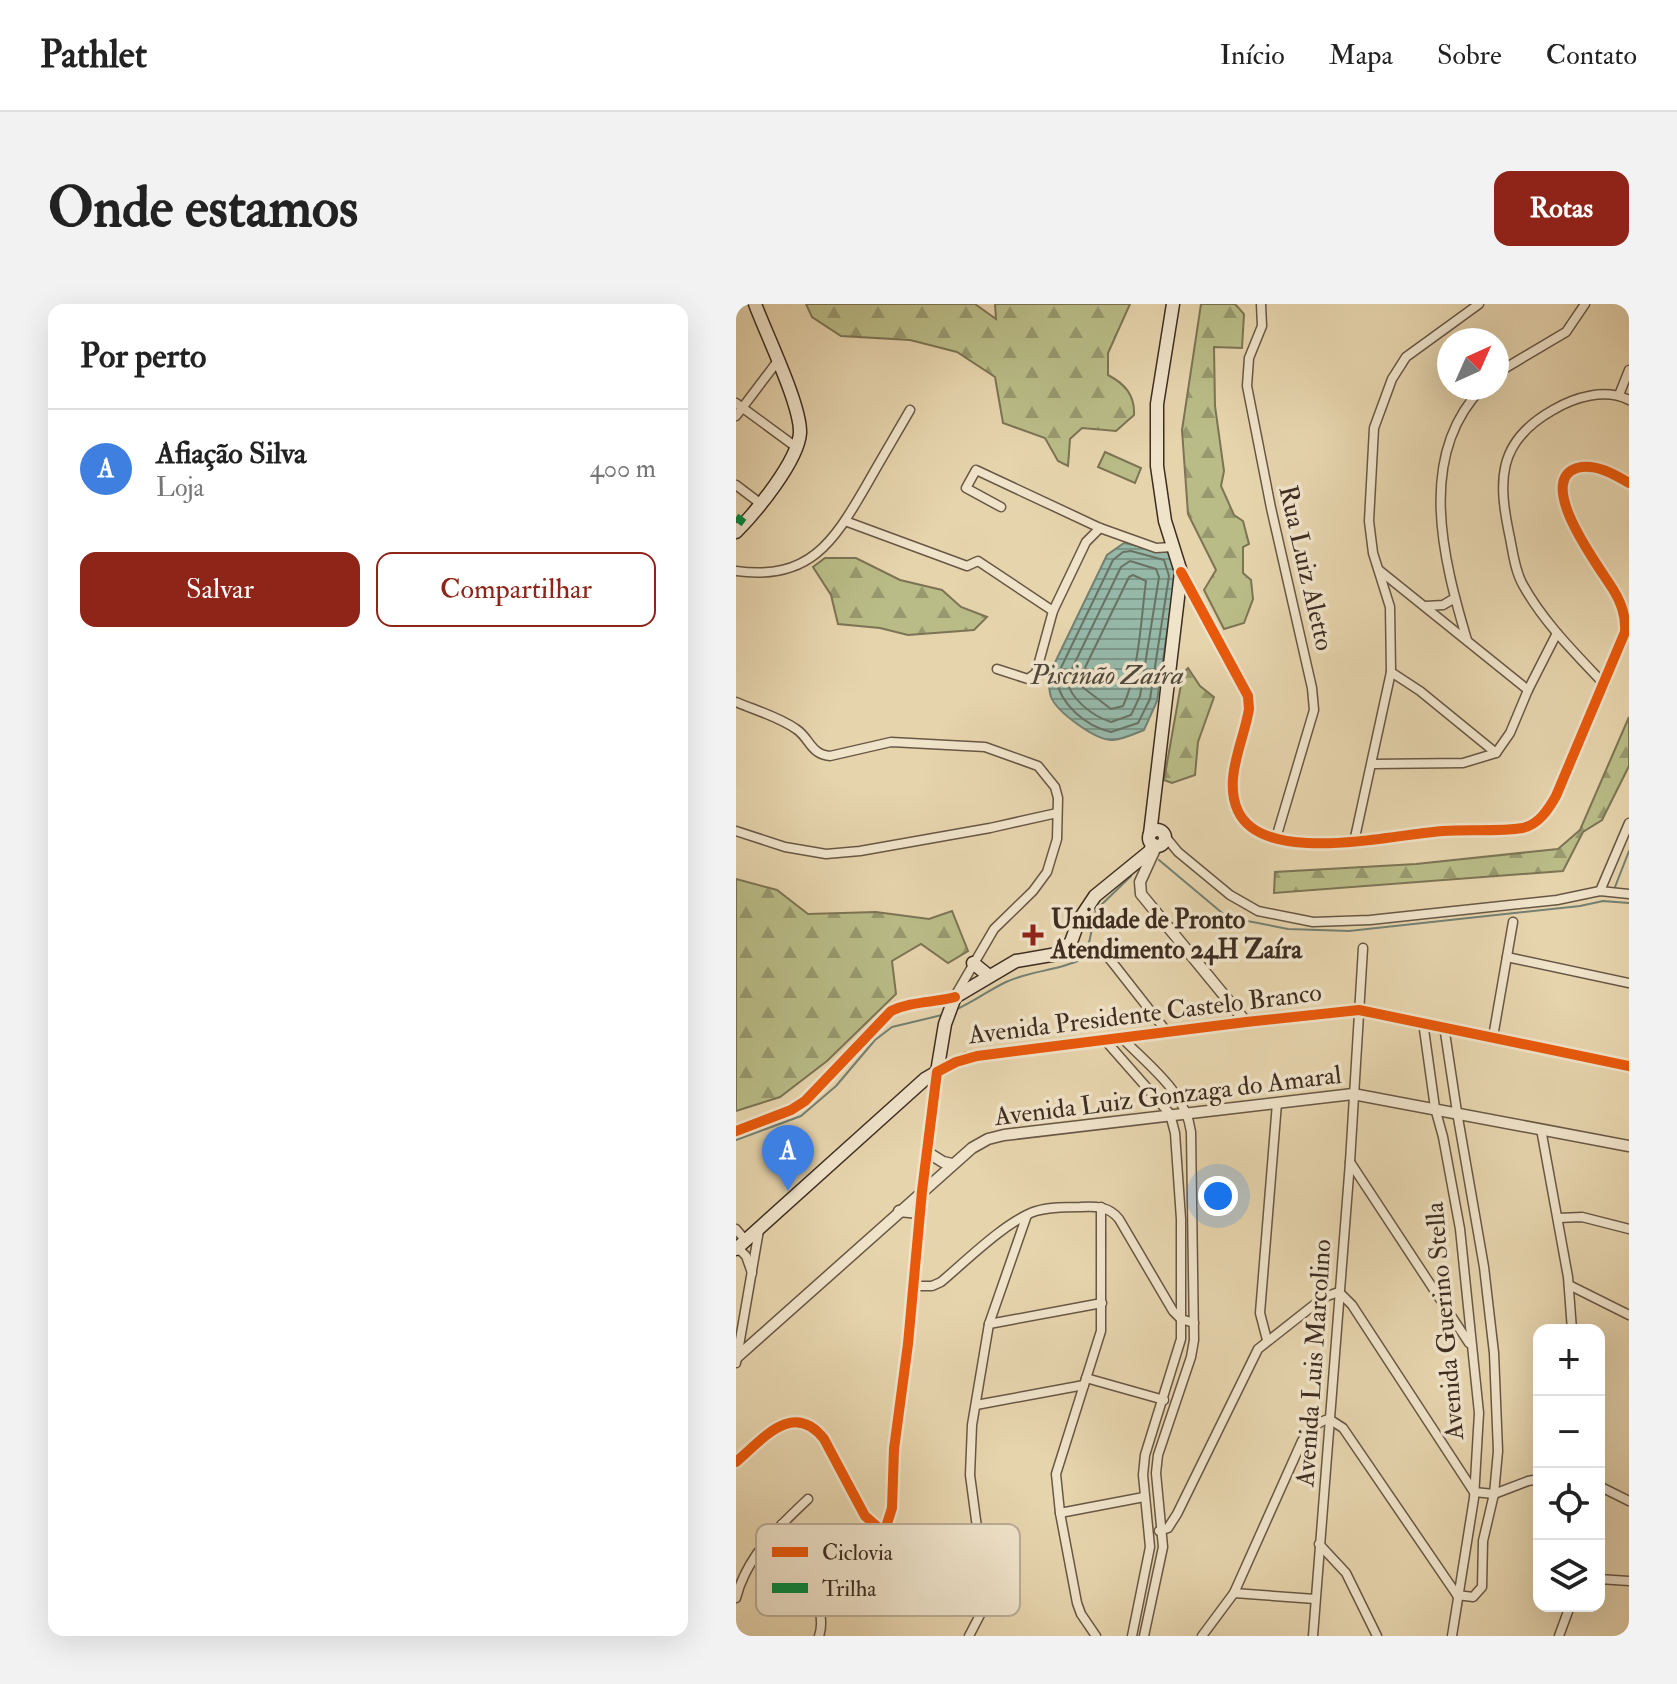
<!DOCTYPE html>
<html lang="pt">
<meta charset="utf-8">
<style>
body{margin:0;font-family:"IM FELL Double Pica",serif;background:#f2f2f2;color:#222}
.controls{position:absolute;right:24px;bottom:24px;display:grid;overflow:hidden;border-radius:16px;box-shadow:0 8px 32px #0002}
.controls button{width:72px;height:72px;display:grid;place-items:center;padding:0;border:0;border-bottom:2px solid #e0e0e0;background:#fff;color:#222;font:40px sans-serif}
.compass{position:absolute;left:701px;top:24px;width:72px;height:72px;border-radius:50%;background:#fff;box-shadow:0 8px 32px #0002;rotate:45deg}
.you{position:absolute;left:482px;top:892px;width:28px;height:28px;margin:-20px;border:6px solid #fff;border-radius:50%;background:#1a73e8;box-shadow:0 0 0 12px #1a73e833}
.badge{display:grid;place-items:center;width:52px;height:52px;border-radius:50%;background:#8f2418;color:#fff;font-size:26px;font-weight:700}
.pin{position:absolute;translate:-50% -66px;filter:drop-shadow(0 2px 4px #0008)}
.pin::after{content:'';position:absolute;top:42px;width:28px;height:24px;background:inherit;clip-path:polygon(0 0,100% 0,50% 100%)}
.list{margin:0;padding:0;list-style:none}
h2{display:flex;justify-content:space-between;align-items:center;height:104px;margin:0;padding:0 32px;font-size:34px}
h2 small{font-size:26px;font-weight:400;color:#767676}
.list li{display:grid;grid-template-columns:52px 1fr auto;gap:24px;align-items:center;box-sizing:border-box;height:120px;padding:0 32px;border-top:2px solid #e0e0e0}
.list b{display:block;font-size:30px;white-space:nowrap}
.list p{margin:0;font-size:26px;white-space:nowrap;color:#767676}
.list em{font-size:26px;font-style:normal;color:#767676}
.actions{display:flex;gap:16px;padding:24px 32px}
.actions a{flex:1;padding:18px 0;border:2px solid #8f2418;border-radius:16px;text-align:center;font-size:28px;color:#8f2418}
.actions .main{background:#8f2418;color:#fff}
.icon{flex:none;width:44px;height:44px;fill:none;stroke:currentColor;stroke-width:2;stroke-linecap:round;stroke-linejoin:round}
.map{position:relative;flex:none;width:893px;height:1332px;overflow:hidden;border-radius:16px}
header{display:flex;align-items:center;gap:48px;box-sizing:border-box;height:112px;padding:0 40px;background:#fff;border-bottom:2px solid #e0e0e0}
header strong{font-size:38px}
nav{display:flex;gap:44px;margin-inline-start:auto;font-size:28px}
.intro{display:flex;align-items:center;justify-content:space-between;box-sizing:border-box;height:192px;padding:0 48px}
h1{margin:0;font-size:56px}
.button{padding:20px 36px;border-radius:16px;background:#8f2418;color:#fff;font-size:28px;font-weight:700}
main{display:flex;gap:48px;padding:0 48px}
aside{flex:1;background:#fff;border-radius:16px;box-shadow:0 8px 32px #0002}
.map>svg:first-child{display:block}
</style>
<header>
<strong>Pathlet</strong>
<nav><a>Início</a><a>Mapa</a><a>Sobre</a><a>Contato</a></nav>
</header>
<div class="intro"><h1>Onde estamos</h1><a class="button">Rotas</a></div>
<main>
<aside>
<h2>Por perto<small></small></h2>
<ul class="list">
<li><span class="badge" style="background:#3f7fe0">A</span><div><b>Afiação Silva</b><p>Loja</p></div><em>400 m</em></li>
</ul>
<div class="actions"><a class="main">Salvar</a><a>Compartilhar</a></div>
</aside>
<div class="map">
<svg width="893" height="1332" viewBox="0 0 893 1332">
<defs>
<pattern id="forest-firs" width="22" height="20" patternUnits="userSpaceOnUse" patternTransform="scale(2)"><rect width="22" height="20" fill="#b9bc87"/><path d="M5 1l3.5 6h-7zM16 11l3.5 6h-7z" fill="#98996e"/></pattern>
<pattern id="water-rules" width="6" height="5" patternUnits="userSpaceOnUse" patternTransform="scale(2)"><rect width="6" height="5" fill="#96b8a8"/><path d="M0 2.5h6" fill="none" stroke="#7c9688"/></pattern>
</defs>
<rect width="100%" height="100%" fill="#e6d4ad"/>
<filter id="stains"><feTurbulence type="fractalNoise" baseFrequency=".0025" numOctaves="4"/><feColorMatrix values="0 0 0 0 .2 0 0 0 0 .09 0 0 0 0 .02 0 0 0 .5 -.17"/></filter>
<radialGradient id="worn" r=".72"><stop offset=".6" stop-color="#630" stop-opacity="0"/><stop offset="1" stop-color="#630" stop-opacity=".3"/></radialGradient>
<g fill="url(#forest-firs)" stroke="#7c7454" stroke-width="2">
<path d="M70,0H239L260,15L259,0H394L372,49V71C389,80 399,91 398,111L380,127L346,124L334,135L332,162L322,157L309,134L267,119L259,73L221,48L174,36L105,32L76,13Z"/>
<polygon points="465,0 499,0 508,10 506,44 478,43 479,102 488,167 485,182 498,211 507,217 513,240 507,243 507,269 515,276 517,295 508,319 488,325 468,286 480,266 452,210 446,126"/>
<polygon points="89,254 120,254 164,276 206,286 225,303 251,313 238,326 172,331 144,324 102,320 95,291 77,263"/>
<polygon points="452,364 464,382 478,393 462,438 459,471 436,479 428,476 447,369"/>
<polygon points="893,413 893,462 866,516 847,528 827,567 538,589 539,568 680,560 822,545 844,526"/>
<polygon points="0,575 41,586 72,610 140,608 193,615 216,607 232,647 212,659 185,640 156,657 160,690 91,757 44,793 0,807"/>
</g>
<polygon fill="#b9bc87" stroke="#7c7454" stroke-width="2" points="369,148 405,164 399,179 362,163"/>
<path fill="url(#water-rules)" stroke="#738072" stroke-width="2" d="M388,239L435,249L440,267L421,397L408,426C398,430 388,435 377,436C360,437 321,408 315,393C313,387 313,379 312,373L371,251Z"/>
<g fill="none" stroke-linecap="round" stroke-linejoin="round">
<g stroke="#6a7264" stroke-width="2">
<path d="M395,247L428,256L433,272L414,395L402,419L375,428C349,422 324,400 320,374L377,256L387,248Z"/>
<path d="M394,257L420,265L423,273L404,392L395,411L375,418C356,412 333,394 331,375L385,263Z"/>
<path d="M397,271L410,277C405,315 403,368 387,402L375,405L345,382L343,376L393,273Z"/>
</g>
<g stroke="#738072" stroke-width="2">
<polyline points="423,556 491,613 552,625 613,627 844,602 867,597 893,599"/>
<polyline points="879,583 893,547"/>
<path d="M219,706C237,698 253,686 270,678C296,666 324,667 350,653L360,606L395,572"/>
<polyline points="0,836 65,812 100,782 139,736 156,723 206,711"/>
</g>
<defs>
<g id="minor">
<polyline points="525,0 526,22 513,54 511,82 535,204 576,384 578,406 540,534"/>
<polyline points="761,69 830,28 849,0"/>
<polyline points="883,91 893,66"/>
<polyline points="0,99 60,143"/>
<polyline points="0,112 41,58"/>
<polyline points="0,181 25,200"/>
<polyline points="265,203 230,184 240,166 364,224 420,244 436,243"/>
<polyline points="109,217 231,262 242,257 317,307"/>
<polyline points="643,266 792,386"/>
<path d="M0,267C73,277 97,239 130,182C144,157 159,132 174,106"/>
<path d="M446,271L512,392L513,405C508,437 487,475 502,507C528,563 659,530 707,527C733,525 760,528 787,524C803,520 812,506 820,492L889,328C890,314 886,300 878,287C867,268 797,178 841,164C859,159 878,170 893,179"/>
<polyline points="690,302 707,301 719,294"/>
<path d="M731,336C707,255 680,152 746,84"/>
<polyline points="261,365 292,375 300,369 317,307 350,238 364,224"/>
<polyline points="655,368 684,387 760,449"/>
<path d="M869,381C840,350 808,319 787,281C779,267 777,249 774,234C762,178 760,138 817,106C839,93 869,84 893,96"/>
<path d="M0,398C19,406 43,413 60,425C74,434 74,450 94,452L155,438L249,443L302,462L319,483L322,494L321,535L311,568L297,587L258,625L219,692"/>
<polyline points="636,460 727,459 760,449 774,429 792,386 821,329"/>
<polyline points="0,527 49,543 90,550 124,547 254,524 321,509"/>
<polyline points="428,531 442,548 494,591 522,607 577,618 634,616 821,596 864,587 893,590"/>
<polyline points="618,538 655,368 654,303 637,249 633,217 638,124 656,75 670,53 743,0"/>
<polyline points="864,587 893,519"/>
<polyline points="369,649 431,728"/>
<polyline points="771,653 893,679"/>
<polyline points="687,718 699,804 707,833 724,925 743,1109 738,1194 716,1332"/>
<polyline points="708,722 721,808 748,963 758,1049 762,1147 758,1190 747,1237 746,1283 737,1293 721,1291"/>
<path d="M385,733C411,760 450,788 455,828L458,1036L455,1053L422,1151L420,1169L427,1243L408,1332"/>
<polyline points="757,733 777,618"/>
<polyline points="368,735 434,810 439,829 445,915 445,1035 409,1151 407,1171 414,1243 396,1332"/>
<polyline points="805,825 832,973 836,1026"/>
<polyline points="614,858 733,1039"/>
<polyline points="822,914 846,913 893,925"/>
<polyline points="0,925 10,937"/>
<polyline points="2,944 10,952 16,969"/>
<polyline points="833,981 893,1011"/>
<path d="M178,982H196L205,978C230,957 270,917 300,907C314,903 329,903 344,903C359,902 373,902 383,915L437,1007L445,1015L458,1019"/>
<polyline points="253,1020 366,999"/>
<polyline points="531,1036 524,1009 541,799"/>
<polyline points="0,1059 23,926"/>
<polyline points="350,1074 428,1096"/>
<polyline points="240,1101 348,1081"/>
<path d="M0,1158C26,1136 57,1095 88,1135L129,1212L144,1225L150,1223L156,1204L158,1145L172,1040L186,888"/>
<polyline points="863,1182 893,1197"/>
<polyline points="324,1209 408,1193"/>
<path d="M46,1220C59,1249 94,1302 83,1332"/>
<polyline points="423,1227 432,1224 441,1210 522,1045 588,993 603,988 616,1001 738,1188 758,1190 792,1177 803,1175"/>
<polyline points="583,1240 610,1269 641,1332"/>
<polyline points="863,1275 893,1277"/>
<polyline points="498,1289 579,1295"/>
<path d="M0,1294C11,1252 41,1224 72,1195"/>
<polyline points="233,1332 247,1305 250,1291 234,1171 236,1121 253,1020 291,911"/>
<polyline points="360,1332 345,1310 341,1299 324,1209 320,1170 365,1027 365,903"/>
<path d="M466,1332L498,1289L566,1137C574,1126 580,1118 593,1115L607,1124L721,1291"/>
<polyline points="577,1332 614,858 627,644"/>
<polyline points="823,1332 834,1302"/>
</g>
<g id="tertiary">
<polyline points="419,545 404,578 405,590 510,718"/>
<path d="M0,827L55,806L69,797L155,707C176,697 197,699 219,693"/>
<polyline points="191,848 207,858 216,860"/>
<polyline points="186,887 201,768 230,754 510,718 623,706 893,762"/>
<polyline points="163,907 183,909"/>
<polyline points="0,1054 236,844 252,835 268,831 617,790 893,842"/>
</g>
<g id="secondary">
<path d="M0,228C20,208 62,157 64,129C65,101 30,30 19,0"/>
<circle cx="421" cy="534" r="8"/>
<polyline points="414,530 445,268 429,217 421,162 421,100 437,0"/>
<polyline points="237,659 253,672"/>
<polyline points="0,945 189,775 201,768 209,720 219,693 280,657 321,650 328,645 335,638 343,616 359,592 413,548 418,541"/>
</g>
</defs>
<use href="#minor" stroke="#685744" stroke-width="11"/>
<use href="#tertiary" stroke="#685744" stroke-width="13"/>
<use href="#secondary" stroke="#3e2d21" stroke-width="15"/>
<use href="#minor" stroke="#efe3ca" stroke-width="8"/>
<use href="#tertiary" stroke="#efe3ca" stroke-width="10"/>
<use href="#secondary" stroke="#efe3ca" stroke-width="12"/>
<polyline stroke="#00873e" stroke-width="8" stroke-dasharray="16 8" stroke-linecap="butt" points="0,213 8,219"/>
<defs>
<g id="cycleway">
<path d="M445,268L512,392L513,405C508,437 487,475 502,507C528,563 659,530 707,527C733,525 760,528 787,524C803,520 812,506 820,492L889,328C890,314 886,300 878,287C867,268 797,178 841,164C859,159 878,170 893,179"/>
<path d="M0,827L55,806L69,797L155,707C176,697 197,699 219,693"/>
<path d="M0,1158C26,1136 57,1095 88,1135L129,1212L144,1225L150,1223L156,1204L158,1145L172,1040L186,887L201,768L220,758L241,752L510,718L623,706L893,762"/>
</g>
</defs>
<use href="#cycleway" stroke="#efe3ca" stroke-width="15"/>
<use href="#cycleway" stroke="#e8590c" stroke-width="10"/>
</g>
<path fill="#8f2418" stroke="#efe3ca" stroke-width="3" d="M293 619h8v8h8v8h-8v8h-8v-8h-8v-8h8z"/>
<g text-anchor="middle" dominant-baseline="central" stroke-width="7" stroke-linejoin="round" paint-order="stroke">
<g font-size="26" fill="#3e2d21" stroke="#efe3ca">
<text transform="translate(570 264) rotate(77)">Rua Luiz Aletto</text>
<text transform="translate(409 710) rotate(-7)">Avenida Presidente Castelo Branco</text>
<text transform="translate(432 792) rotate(-7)">Avenida Luiz Gonzaga do Amaral</text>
<text transform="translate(709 1017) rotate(-95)">Avenida Guerino Stella</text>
<text transform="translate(578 1059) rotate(-86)">Avenida Luis Marcolino</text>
</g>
<g font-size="26" font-weight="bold" fill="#3e2d21" stroke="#efe3ca" text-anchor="start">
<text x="315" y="616">Unidade de Pronto<tspan x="315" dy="30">Atendimento 24H Zaíra</tspan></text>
</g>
<g font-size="28" font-style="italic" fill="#50493c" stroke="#efe3ca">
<text x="371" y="371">Piscinão Zaíra</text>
</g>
</g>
<rect x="20" y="1220" width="264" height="92" rx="12" fill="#efe3ca" stroke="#baac97" stroke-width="2"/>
<rect x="36" y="1243" width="36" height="10" fill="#e8590c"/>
<rect x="36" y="1279" width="36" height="10" fill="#00873e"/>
<g font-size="22" fill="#3e2d21">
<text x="86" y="1256">Ciclovia</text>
<text x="86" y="1292">Trilha</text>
</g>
<rect width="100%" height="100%" filter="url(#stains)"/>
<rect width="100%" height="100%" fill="url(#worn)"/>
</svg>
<div class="controls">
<button>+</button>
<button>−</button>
<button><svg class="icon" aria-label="locate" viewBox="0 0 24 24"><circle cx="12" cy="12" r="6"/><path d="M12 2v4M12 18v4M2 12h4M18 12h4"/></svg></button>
<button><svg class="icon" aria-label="layers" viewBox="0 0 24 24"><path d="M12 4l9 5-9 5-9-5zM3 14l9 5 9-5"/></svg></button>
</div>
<svg class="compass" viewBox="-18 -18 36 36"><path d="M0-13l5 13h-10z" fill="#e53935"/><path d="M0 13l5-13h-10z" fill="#767676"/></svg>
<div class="you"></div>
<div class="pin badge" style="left:52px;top:887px;background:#3f7fe0">A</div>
</div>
</main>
